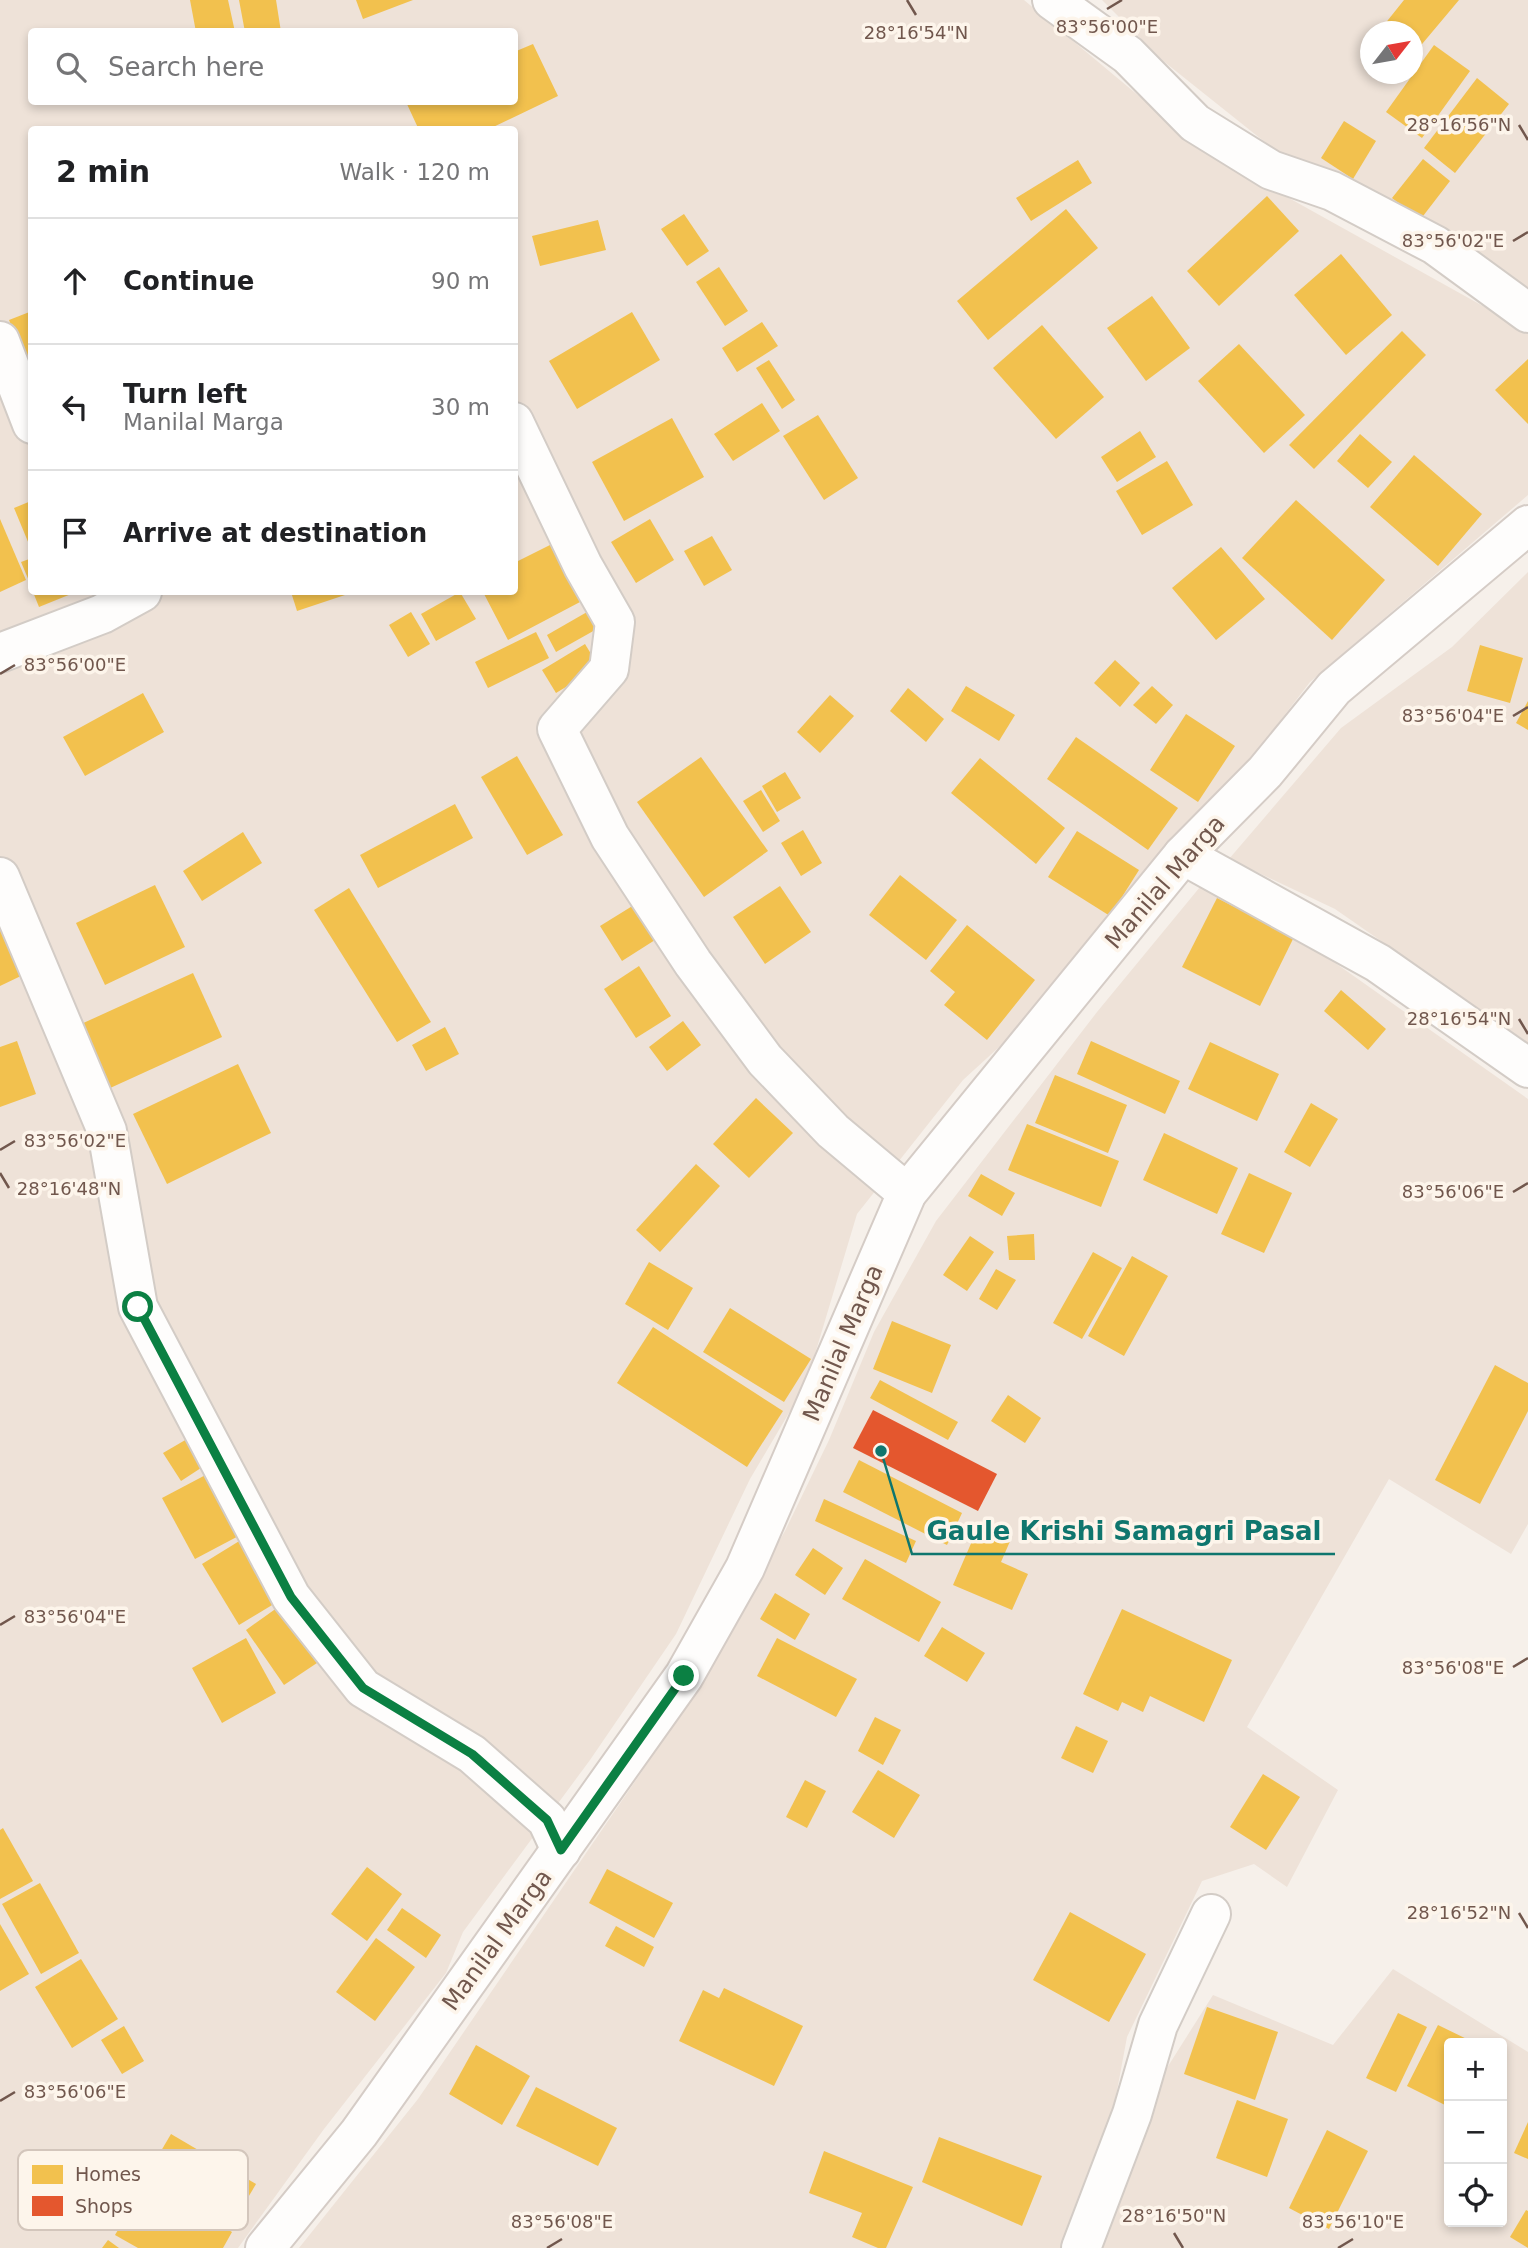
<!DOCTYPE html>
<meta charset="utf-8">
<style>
body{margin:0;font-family:"DejaVu Sans",sans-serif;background:#f2f2f2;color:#202124}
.controls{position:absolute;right:21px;bottom:21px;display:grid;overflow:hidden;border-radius:7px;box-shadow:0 4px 10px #0003}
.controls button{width:63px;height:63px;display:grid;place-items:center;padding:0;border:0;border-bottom:2px solid #e0e0e0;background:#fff;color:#202124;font:35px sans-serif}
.compass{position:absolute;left:1360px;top:21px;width:63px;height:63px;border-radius:50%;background:#fff;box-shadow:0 4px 10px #0003;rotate:59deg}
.stop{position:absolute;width:21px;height:21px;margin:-16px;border:5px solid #0b8043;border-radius:50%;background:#fff}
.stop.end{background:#0b8043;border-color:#fff;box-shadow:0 2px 7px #0008}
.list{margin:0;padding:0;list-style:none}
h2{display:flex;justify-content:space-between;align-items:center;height:91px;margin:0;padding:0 28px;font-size:30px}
h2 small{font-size:23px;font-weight:400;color:#757577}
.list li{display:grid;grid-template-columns:46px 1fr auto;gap:21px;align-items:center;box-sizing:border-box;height:126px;padding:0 28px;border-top:2px solid #e0e0e0}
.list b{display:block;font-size:26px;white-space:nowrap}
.list p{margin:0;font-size:23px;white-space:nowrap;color:#757577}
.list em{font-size:23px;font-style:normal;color:#757577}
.icon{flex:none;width:38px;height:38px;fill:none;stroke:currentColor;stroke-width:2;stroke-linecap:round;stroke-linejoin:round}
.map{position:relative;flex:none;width:1528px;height:2248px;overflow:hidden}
.search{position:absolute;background:#fff;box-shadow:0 4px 10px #0003;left:28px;top:28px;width:490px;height:77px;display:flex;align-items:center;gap:18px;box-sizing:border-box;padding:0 24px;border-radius:7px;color:#757577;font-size:26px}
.panel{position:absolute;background:#fff;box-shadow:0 4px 10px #0003;left:28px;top:126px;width:490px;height:469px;border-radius:7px}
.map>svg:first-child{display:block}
</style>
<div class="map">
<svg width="1528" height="2248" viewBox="0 0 1528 2248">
<rect width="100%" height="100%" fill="#f6f0ea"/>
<g fill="#eee2d8" fill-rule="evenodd">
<path d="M0,0H1024L1206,152L1528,331V495L1310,682L1237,777L1044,1006L963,1080L857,1214L806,1384L750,1479L676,1634L590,1760L463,1932L446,1973L324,2129L238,2248H0ZM32,32H514V102H32ZM32,130H514V592H32Z"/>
<path d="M1102,0H1528V294L1285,158L1162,60ZM1370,32H1412V74H1370Z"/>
<polygon points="1528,572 1528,1043 1335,909 1229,859 1341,728 1452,647"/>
<polygon points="1200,887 1280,924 1528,1099 1528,1524 1511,1554 1389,1479 1247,1727 1338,1790 1287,1887 1254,1864 1202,1881 1127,2037 1098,2192 1063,2248 299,2248 418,2099 649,1761 785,1531 829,1440 874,1332 936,1221 1097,1012"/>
<path d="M1393,1969L1528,2052V2248H1091L1165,2071L1213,1995L1333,2045ZM1449,2043H1502V2222H1449Z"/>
</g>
<g fill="#f2c14e">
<polygon points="190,0 228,0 235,32 196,32"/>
<polygon points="239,0 276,0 281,32 245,32"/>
<polygon points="356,0 413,0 363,19"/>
<polygon points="1404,0 1459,0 1412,56 1412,32 1380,30"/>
<polygon points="533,44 558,96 487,130 419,130 406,102 514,102 514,52"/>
<polygon points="1434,45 1470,71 1422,138 1386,112"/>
<polygon points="1477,78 1509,104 1455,173 1424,148"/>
<polygon points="1344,121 1376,141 1353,179 1321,158"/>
<polygon points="1423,159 1450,181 1420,220 1392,198"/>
<polygon points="1078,160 1092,183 1031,221 1016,198"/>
<polygon points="1267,196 1299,231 1219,306 1187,271"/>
<polygon points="1066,209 1098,248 988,340 957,301"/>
<polygon points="684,214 709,251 687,266 661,229"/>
<polygon points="598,220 606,250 540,266 532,236"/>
<polygon points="1341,254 1392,315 1346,355 1294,295"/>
<polygon points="719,267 748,311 725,326 696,282"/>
<polygon points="1152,296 1190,348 1146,381 1107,328"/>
<polygon points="32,311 32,376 31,376 9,320"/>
<polygon points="632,312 660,360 577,409 549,361"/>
<polygon points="762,322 778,346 737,372 722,348"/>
<polygon points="1042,325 1104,397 1056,439 993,368"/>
<polygon points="1402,331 1426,355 1314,469 1289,445"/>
<polygon points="1239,344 1305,415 1264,453 1198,381"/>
<polygon points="1528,359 1528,424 1495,390"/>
<polygon points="769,360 795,400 782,409 756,368"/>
<polygon points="762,403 780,431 733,461 714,434"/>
<polygon points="818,415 858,478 824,500 783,436"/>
<polygon points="672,418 704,477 624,521 592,462"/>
<polygon points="1140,431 1156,457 1117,482 1101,457"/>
<polygon points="1360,434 1392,462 1368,488 1337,461"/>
<polygon points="1414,455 1482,514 1438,566 1370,507"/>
<polygon points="1167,461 1193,505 1142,535 1116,491"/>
<polygon points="1296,500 1385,580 1332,640 1242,558"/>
<polygon points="31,501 31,549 14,508"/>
<polygon points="0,519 26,580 0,592"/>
<polygon points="650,519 674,560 636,583 611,542"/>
<polygon points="712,536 732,570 704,586 684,551"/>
<polygon points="550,545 580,602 508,640 483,592 514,592 514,563"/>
<polygon points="1221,547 1265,599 1216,640 1172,588"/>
<polygon points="32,558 32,588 21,562"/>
<polygon points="33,592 76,592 39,607"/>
<polygon points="291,592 344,592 345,595 297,611"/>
<polygon points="460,592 476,619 436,641 421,614"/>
<polygon points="594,608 604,625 556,652 547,635"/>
<polygon points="411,612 430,644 408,657 389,625"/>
<polygon points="536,632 549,658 488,688 475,662"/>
<polygon points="585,644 599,667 556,693 542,670"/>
<polygon points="1480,645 1523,658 1510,703 1467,691"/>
<polygon points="1115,660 1140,683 1120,707 1094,683"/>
<polygon points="966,686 1015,715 999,741 951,711"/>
<polygon points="1152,686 1173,705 1156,724 1133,705"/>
<polygon points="908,688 944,719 926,742 890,711"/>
<polygon points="143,693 164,732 85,776 63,737"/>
<polygon points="830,695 854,716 820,753 797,732"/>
<polygon points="1528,701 1528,730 1516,723"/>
<polygon points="1186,714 1235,746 1198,802 1150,770"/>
<polygon points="1076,737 1178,808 1148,850 1047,779"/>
<polygon points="517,756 563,835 527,855 481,777"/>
<polygon points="701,757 768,851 704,897 637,802"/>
<polygon points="980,758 1065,828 1036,864 951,793"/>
<polygon points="785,772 801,798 777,812 762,786"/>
<polygon points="761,790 780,821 763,832 743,801"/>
<polygon points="455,804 473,838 378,888 360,855"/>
<polygon points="803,830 822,863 801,876 781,843"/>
<polygon points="1077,831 1139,870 1110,916 1048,877"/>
<polygon points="243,832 262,863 202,901 183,871"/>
<polygon points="900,875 957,920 926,960 869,915"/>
<polygon points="155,885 185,947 105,985 76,923"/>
<polygon points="780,886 811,932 765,964 733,917"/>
<polygon points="349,888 431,1022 397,1042 314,910"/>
<polygon points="1217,898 1294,937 1260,1006 1182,967"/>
<polygon points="634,905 655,940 622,961 600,926"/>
<polygon points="0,922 25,974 0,986"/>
<polygon points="967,925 1035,980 987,1040 944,1005 955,992 930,971"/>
<polygon points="639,966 671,1016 636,1038 604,989"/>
<polygon points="193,973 222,1037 108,1089 79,1025"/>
<polygon points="1341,990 1386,1029 1368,1050 1324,1011"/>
<polygon points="683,1021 701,1045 667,1071 649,1047"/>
<polygon points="445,1027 459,1054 426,1071 412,1045"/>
<polygon points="17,1041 36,1094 0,1107 0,1047"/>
<polygon points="1091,1041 1180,1081 1165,1114 1077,1074"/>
<polygon points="1210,1042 1279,1074 1257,1121 1188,1089"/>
<polygon points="238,1064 271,1133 167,1184 133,1114"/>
<polygon points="1055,1075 1127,1105 1108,1153 1035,1123"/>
<polygon points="756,1098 793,1133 749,1178 713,1144"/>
<polygon points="1311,1103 1338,1119 1310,1167 1284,1152"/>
<polygon points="1027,1124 1119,1161 1101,1207 1008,1170"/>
<polygon points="1164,1133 1238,1168 1217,1214 1143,1180"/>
<polygon points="696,1164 720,1186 660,1252 636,1230"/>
<polygon points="1249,1173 1292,1193 1264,1253 1221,1234"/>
<polygon points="981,1174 1015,1193 1002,1216 968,1196"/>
<polygon points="1034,1234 1035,1260 1009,1260 1007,1236"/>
<polygon points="970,1236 994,1252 967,1291 943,1275"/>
<polygon points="1093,1252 1122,1268 1082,1339 1053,1323"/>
<polygon points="1132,1256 1168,1276 1124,1356 1088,1336"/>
<polygon points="649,1262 693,1288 668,1330 625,1304"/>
<polygon points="996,1269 1016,1280 997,1310 979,1299"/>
<polygon points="730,1308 811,1359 784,1402 703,1352"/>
<polygon points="892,1321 951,1345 932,1393 873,1369"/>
<polygon points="653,1327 783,1411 747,1467 617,1383"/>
<polygon points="1495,1365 1528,1383 1528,1411 1480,1504 1435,1480"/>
<polygon points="880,1380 958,1422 948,1440 870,1398"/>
<polygon points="1008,1395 1041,1418 1025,1443 991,1421"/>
<polygon points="187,1439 204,1466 181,1481 163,1453"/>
<polygon points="859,1460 962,1513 947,1545 843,1492"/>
<polygon points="215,1470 248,1531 195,1559 162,1498"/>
<polygon points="824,1499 916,1541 906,1563 815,1521"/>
<polygon points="979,1525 1011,1539 1001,1562 1028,1574 1012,1610 953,1585"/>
<polygon points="249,1535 287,1596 239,1625 202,1564"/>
<polygon points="813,1548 843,1568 825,1595 795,1575"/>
<polygon points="865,1559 941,1602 919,1642 842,1599"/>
<polygon points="775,1593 810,1614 795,1640 760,1619"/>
<polygon points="281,1605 320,1661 284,1685 246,1630"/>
<polygon points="1122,1609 1232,1660 1204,1722 1150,1696 1143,1712 1122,1702 1118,1711 1083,1694"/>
<polygon points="942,1627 985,1653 967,1682 924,1656"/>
<polygon points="246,1638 276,1693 222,1723 192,1668"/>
<polygon points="777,1638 857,1679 836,1717 757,1676"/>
<polygon points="875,1717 901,1730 883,1765 858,1751"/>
<polygon points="1076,1726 1108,1741 1093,1773 1061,1758"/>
<polygon points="878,1770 920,1795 894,1838 852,1812"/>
<polygon points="1263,1774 1300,1797 1266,1850 1230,1827"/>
<polygon points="805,1780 826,1791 807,1828 786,1817"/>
<polygon points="3,1828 33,1881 0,1899 0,1830"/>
<polygon points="367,1867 402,1894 367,1941 331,1914"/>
<polygon points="607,1869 673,1903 654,1938 589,1903"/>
<polygon points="40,1883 79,1953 41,1974 2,1904"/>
<polygon points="402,1908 441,1935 426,1958 387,1930"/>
<polygon points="1070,1912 1146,1954 1109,2022 1033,1980"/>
<polygon points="0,1924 29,1974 0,1991"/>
<polygon points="616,1926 654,1947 644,1967 605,1946"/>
<polygon points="376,1938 415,1967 375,2021 336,1992"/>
<polygon points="81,1959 118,2019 72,2048 35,1987"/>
<polygon points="724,1988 803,2026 774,2086 679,2041 703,1990 719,1998"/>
<polygon points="1207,2007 1278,2032 1255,2100 1184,2074"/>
<polygon points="1398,2013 1427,2027 1396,2092 1366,2078"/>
<polygon points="1438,2025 1475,2043 1449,2043 1449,2107 1407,2086"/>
<polygon points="124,2026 144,2061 122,2074 101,2040"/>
<polygon points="476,2045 530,2076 502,2125 449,2094"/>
<polygon points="536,2087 617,2128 598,2166 516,2126"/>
<polygon points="1237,2100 1288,2119 1267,2177 1216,2158"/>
<polygon points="1528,2122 1528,2159 1514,2153"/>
<polygon points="1327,2130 1368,2151 1329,2229 1289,2208"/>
<polygon points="171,2134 256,2184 236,2218 151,2168"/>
<polygon points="939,2137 1042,2176 1022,2226 922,2182"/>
<polygon points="824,2151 913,2187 886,2248 878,2248 852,2237 862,2213 809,2193"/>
<polygon points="147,2181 232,2232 223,2248 138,2248 115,2235"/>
<polygon points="1526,2210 1528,2211 1528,2248 1510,2237"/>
<polygon points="108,2240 119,2248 102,2248"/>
</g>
<polygon fill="#e4572e" points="873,1410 997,1474 978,1511 853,1448"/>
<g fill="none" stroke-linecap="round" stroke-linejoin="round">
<defs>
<g id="street">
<polyline points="1052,0 1128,55 1195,123 1271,170 1332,191 1435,245 1528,313"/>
<polyline points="0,341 32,424"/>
<polyline points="514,422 583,566 615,622 609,669 557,729 610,837 693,963 765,1060 833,1131 907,1193"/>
<polyline points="0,653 102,614 142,592"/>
<polyline points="1183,855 1378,963 1528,1068"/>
<polyline points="0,877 107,1131 138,1307 291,1597 363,1688 472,1754 547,1820 561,1850"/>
<polyline points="1081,2248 1132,2114 1158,2025 1211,1914"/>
</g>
<polyline id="secondary" points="265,2248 359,2133 684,1676 745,1568 907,1193 1183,855 1265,772 1334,688 1528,525"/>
</defs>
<use href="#street" stroke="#d3ccc6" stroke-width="42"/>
<use href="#secondary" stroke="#d5ccc6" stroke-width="42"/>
<use href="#street" stroke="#fefdfc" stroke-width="38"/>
<use href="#secondary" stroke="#fefdfc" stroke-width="38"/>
</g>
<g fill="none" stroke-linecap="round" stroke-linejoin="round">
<polyline stroke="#0b8043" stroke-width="9" points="138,1307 291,1597 363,1688 472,1754 547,1820 561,1850 684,1676"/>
</g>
<path fill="none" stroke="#71574d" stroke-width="2.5" d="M907,0L916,15M1107,9L1122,0M1519,125L1528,140M1513,241L1528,232M0,674L15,665M1513,716L1528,707M1519,1019L1528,1034M0,1150L15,1141M0,1173L9,1188M1513,1192L1528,1183M0,1625L15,1616M1513,1667L1528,1658M1519,1913L1528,1928M0,2101L15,2092M1174,2233L1183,2248M547,2248L562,2239M1338,2248L1353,2239"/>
<g text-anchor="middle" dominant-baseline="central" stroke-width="7" stroke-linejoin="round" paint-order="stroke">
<g font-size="24" fill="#71574d" stroke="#fdf5eb">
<text transform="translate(1165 882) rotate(-49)">Manilal Marga</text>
<text transform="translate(843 1343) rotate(-67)">Manilal Marga</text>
<text transform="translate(497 1940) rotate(-54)">Manilal Marga</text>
</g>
</g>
<rect x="18" y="2150" width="230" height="80" rx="10" fill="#fdf5eb" stroke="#d3c6bc" stroke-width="2"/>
<rect x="32" y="2165" width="31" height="19" fill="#f2c14e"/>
<rect x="32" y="2196" width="31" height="20" fill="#e4572e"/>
<g font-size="19" fill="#71574d">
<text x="75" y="2181">Homes</text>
<text x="75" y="2213">Shops</text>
</g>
<g font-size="18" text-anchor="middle" fill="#71574d" stroke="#fdf5eb" stroke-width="7" stroke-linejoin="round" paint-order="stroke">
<text x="1107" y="33">83°56'00"E</text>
<text x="916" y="39">28°16'54"N</text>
<text x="1459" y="131">28°16'56"N</text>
<text x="1453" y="247">83°56'02"E</text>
<text x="75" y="671">83°56'00"E</text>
<text x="1453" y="722">83°56'04"E</text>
<text x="1459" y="1025">28°16'54"N</text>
<text x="75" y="1147">83°56'02"E</text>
<text x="69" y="1195">28°16'48"N</text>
<text x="1453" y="1198">83°56'06"E</text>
<text x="75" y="1623">83°56'04"E</text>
<text x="1453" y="1674">83°56'08"E</text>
<text x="1459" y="1919">28°16'52"N</text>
<text x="75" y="2098">83°56'06"E</text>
<text x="1174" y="2222">28°16'50"N</text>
<text x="562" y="2228">83°56'08"E</text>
<text x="1353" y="2228">83°56'10"E</text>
</g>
<path fill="none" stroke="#0f766e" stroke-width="2.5" d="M881 1451L912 1554H1335"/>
<circle fill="#0f766e" stroke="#fdf5eb" stroke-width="2.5" cx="881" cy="1451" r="7"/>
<g font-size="26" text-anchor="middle" font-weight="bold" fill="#0f766e" stroke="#fdf5eb" stroke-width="7" stroke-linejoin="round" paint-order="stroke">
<text x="1124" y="1540">Gaule Krishi Samagri Pasal</text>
</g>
</svg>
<div class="controls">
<button>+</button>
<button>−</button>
<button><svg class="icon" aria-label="locate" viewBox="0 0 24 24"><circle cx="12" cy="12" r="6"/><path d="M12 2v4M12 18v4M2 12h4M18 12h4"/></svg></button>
</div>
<svg class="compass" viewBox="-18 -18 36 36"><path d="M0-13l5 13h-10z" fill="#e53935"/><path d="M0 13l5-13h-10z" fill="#757577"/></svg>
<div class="stop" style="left:138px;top:1307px"></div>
<div class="stop end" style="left:684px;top:1676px"></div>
<div class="search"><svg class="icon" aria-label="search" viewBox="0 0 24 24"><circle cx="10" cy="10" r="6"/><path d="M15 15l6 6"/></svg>Search here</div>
<section class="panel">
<h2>2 min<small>Walk · 120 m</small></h2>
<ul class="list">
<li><svg class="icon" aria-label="ahead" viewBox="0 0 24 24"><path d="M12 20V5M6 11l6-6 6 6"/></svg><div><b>Continue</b></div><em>90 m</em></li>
<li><svg class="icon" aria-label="left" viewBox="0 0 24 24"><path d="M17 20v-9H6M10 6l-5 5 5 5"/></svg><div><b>Turn left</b><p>Manilal Marga</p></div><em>30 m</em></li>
<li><svg class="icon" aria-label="arrive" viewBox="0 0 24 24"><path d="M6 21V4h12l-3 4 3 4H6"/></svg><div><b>Arrive at destination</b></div></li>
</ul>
</section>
</div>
